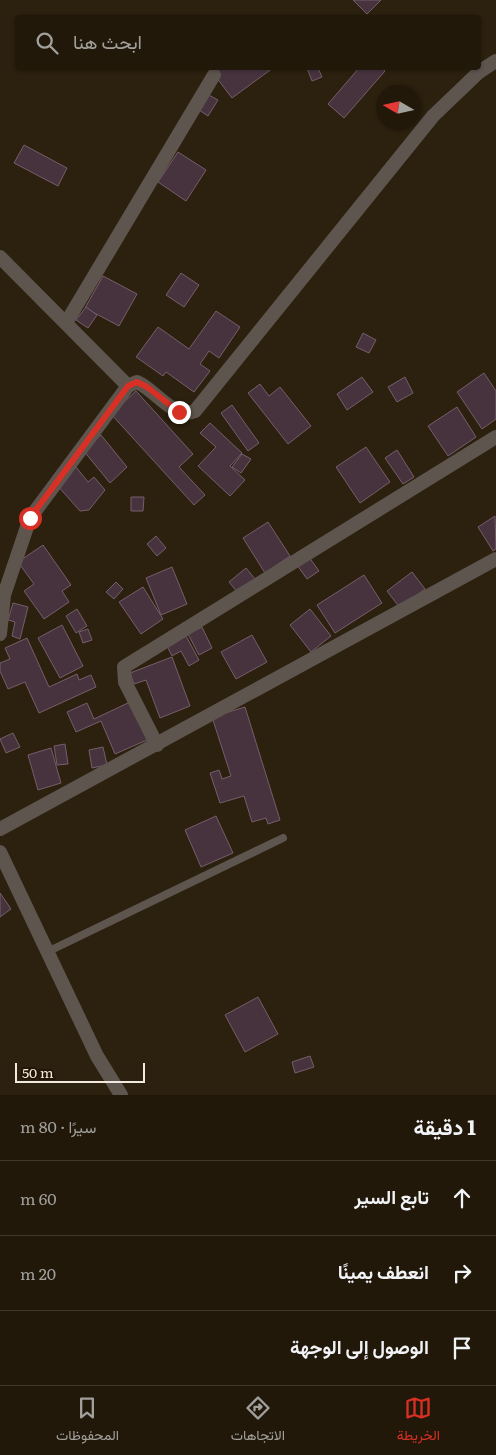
<!DOCTYPE html>
<html lang="ar">
<meta charset="utf-8">
<style>
body{margin:0;font-family:Literata,Vazirmatn,serif;background:#292113;color:#f1f3f6;direction:rtl}
.compass{position:absolute;left:376px;top:85px;width:45px;height:45px;border-radius:50%;background:#21180a;box-shadow:0 1px 4px #0004;rotate:279deg}
.scale{position:absolute;left:15px;bottom:12px;width:130px;box-sizing:border-box;padding-left:5px;border:2px solid #f2e9de;border-top:0;font-size:14px;line-height:18px;white-space:nowrap;color:#f2e9de;-webkit-text-stroke:4px #221605;paint-order:stroke}
.stop{position:absolute;width:15px;height:15px;margin:-11px;border:4px solid #d93025;border-radius:50%;background:#fff}
.stop.end{background:#d93025;border-color:#fff;box-shadow:0 1px 5px #0008}
.list{margin:0;padding:0;list-style:none}
h2{display:flex;justify-content:space-between;align-items:center;height:65px;margin:0;padding:0 20px;font-size:21px}
h2 small{font-size:16px;font-weight:400;color:#a2a09c}
.list li{display:grid;grid-template-columns:32px 1fr auto;gap:15px;align-items:center;box-sizing:border-box;height:75px;padding:0 20px;border-top:1px solid #3e372b}
.list b{display:block;font-size:19px;white-space:nowrap}
.list em{font-size:16px;font-style:normal;color:#a2a09c}
.icon{flex:none;width:28px;height:28px;fill:none;stroke:currentColor;stroke-width:2;stroke-linecap:round;stroke-linejoin:round}
.map{position:relative;flex:none;width:496px;height:1095px;overflow:hidden;direction:ltr}
.search{position:absolute;background:#21180a;box-shadow:0 1px 4px #0004;left:15px;right:15px;top:15px;height:55px;display:flex;align-items:center;gap:12px;box-sizing:border-box;padding:0 18px;border-radius:5px;color:#a2a09c;font-size:19px}
.sheet{height:290px;background:#21180a}
nav{display:flex;justify-content:space-around;align-items:center;box-sizing:border-box;height:70px;border-top:1px solid #3e372b;background:#21180a;font-size:14px;color:#a2a09c}
nav a{display:grid;justify-items:center;gap:2px}
nav .on{color:#d93025}
.map>svg:first-child{display:block}
</style>
<div class="map">
<svg width="496" height="1095" viewBox="0 0 496 1095">
<rect width="100%" height="100%" fill="#2c200e"/>
<g fill="#47333e" stroke="#755e6b">
<polygon points="353,0 381,0 367,14"/>
<polygon points="221,68 273,68 232,98 213,73"/>
<polygon points="307,68 318,68 322,77 312,81"/>
<polygon points="359,68 381,68 385,71 344,118 328,104"/>
<polygon points="205,93 218,100 208,116 196,108"/>
<polygon points="24,145 67,168 58,186 14,163"/>
<polygon points="178,152 206,170 186,201 158,182"/>
<polygon points="181,273 199,285 184,307 166,295"/>
<polygon points="103,276 137,294 119,326 85,308"/>
<polygon points="86,307 97,315 88,328 76,320"/>
<polygon points="216,311 240,327 219,358 209,351 200,364 210,371 194,392 166,372 163,376 136,357 158,327 189,349"/>
<polygon points="363,333 376,340 369,353 356,347"/>
<polygon points="484,373 496,391 496,419 482,429 457,392"/>
<polygon points="362,377 373,392 347,410 337,394"/>
<polygon points="405,377 413,393 397,402 388,387"/>
<polygon points="260,384 269,396 280,387 311,426 288,444 248,393"/>
<polygon points="136,391 193,454 179,467 205,495 194,505 111,414"/>
<polygon points="232,405 259,443 248,451 221,413"/>
<polygon points="457,407 476,437 448,456 428,426"/>
<polygon points="210,423 242,453 230,466 245,480 230,496 198,466 216,447 200,433"/>
<polygon points="101,435 127,467 110,483 83,450"/>
<polygon points="366,447 390,482 360,503 336,467"/>
<polygon points="397,450 414,477 403,484 385,458"/>
<polygon points="242,454 251,459 241,473 232,467"/>
<polygon points="76,467 88,482 94,477 105,490 89,510 80,511 56,484"/>
<polygon points="131,497 144,497 143,511 131,511"/>
<polygon points="495,516 496,549 493,551 478,527"/>
<polygon points="268,522 290,556 265,573 243,538"/>
<polygon points="156,536 166,548 157,556 147,544"/>
<polygon points="43,545 71,585 62,591 69,602 44,619 24,591 34,584 18,562"/>
<polygon points="309,557 319,571 307,579 297,565"/>
<polygon points="172,567 187,604 161,615 146,578"/>
<polygon points="246,568 255,579 238,593 229,582"/>
<polygon points="412,572 425,589 400,608 387,591"/>
<polygon points="364,575 382,603 335,633 317,605"/>
<polygon points="116,582 123,589 114,599 106,592"/>
<polygon points="143,587 163,619 141,634 119,602"/>
<polygon points="13,603 28,607 20,639 12,636 15,622 8,620"/>
<polygon points="77,609 87,626 76,633 66,616"/>
<polygon points="310,609 331,636 311,652 290,625"/>
<polygon points="62,625 83,666 60,678 38,638"/>
<polygon points="202,627 212,648 199,655 188,634"/>
<polygon points="88,629 92,640 83,643 79,632"/>
<polygon points="185,634 199,660 189,666 181,651 172,656 166,644"/>
<polygon points="252,635 267,662 236,679 221,652"/>
<polygon points="27,638 49,687 77,674 79,680 91,675 96,687 39,713 25,682 8,689 0,671 0,663 10,659 5,648"/>
<polygon points="172,657 190,706 160,718 146,680 134,684 130,673"/>
<polygon points="130,702 147,740 115,754 101,721 76,732 67,712 87,703 94,719"/>
<polygon points="245,707 280,820 268,824 266,818 252,822 244,796 220,803 210,773 219,770 222,779 231,776 212,717"/>
<polygon points="13,733 20,747 6,753 0,739"/>
<polygon points="65,744 68,764 57,765 54,746"/>
<polygon points="103,747 107,765 92,768 89,750"/>
<polygon points="51,748 61,783 38,790 28,755"/>
<polygon points="216,816 233,853 201,867 185,830"/>
<polygon points="0,893 11,909 0,917"/>
<polygon points="258,997 278,1034 245,1052 225,1015"/>
<polygon points="310,1056 314,1067 295,1073 292,1062"/>
</g>
<g fill="none" stroke-linecap="round" stroke-linejoin="round">
<polyline stroke="#5d554e" stroke-width="8" points="47,952 283,838"/>
<g stroke="#5d554e" stroke-width="14">
<polyline points="0,257 128,386"/>
<polyline points="66,323 214,75"/>
<path d="M0,634L4,595L30,518L128,386L137,382C156,390 173,420 195,411L433,116L479,72L496,61"/>
<polyline points="157,745 125,682 124,667 496,437"/>
<polyline points="0,829 496,559"/>
<polyline points="0,852 97,1056 121,1095"/>
</g>
</g>
<g fill="none" stroke-linecap="round" stroke-linejoin="round">
<polyline stroke="#d93025" stroke-width="6" points="30,518 128,386 137,382 147,387 179,412"/>
</g>
</svg>
<svg class="compass" viewBox="-18 -18 36 36"><path d="M0-13l5 13h-10z" fill="#e53935"/><path d="M0 13l5-13h-10z" fill="#a2a09c"/></svg>
<div class="scale">50 m</div>
<div class="stop" style="left:30px;top:518px"></div>
<div class="stop end" style="left:179px;top:412px"></div>
<div class="search"><svg class="icon" aria-label="search" viewBox="0 0 24 24"><circle cx="10" cy="10" r="6"/><path d="M15 15l6 6"/></svg>ابحث هنا</div>
</div>
<section class="sheet">
<h2>1 دقيقة<small>سيرًا · 80 m</small></h2>
<ul class="list">
<li><svg class="icon" aria-label="ahead" viewBox="0 0 24 24"><path d="M12 20V5M6 11l6-6 6 6"/></svg><div><b>تابع السير</b></div><em>60 m</em></li>
<li><svg class="icon" aria-label="right" viewBox="0 0 24 24"><path d="M7 20v-9h11M14 6l5 5-5 5"/></svg><div><b>انعطف يمينًا</b></div><em>20 m</em></li>
<li><svg class="icon" aria-label="arrive" viewBox="0 0 24 24"><path d="M6 21V4h12l-3 4 3 4H6"/></svg><div><b>الوصول إلى الوجهة</b></div></li>
</ul>
</section>
<nav>
<a class="on"><svg class="icon" aria-label="map" viewBox="0 0 24 24"><path d="M3 6l6-2 6 2 6-2v14l-6 2-6-2-6 2zM9 4v14M15 6v14"/></svg>الخريطة</a>
<a><svg class="icon" aria-label="directions" viewBox="0 0 24 24"><path d="M12 3l9 9-9 9-9-9zM9 14v-3h6M13 9l2 2-2 2"/></svg>الاتجاهات</a>
<a><svg class="icon" aria-label="saved" viewBox="0 0 24 24"><path d="M7 4h10v16l-5-4-5 4z"/></svg>المحفوظات</a>
</nav>
